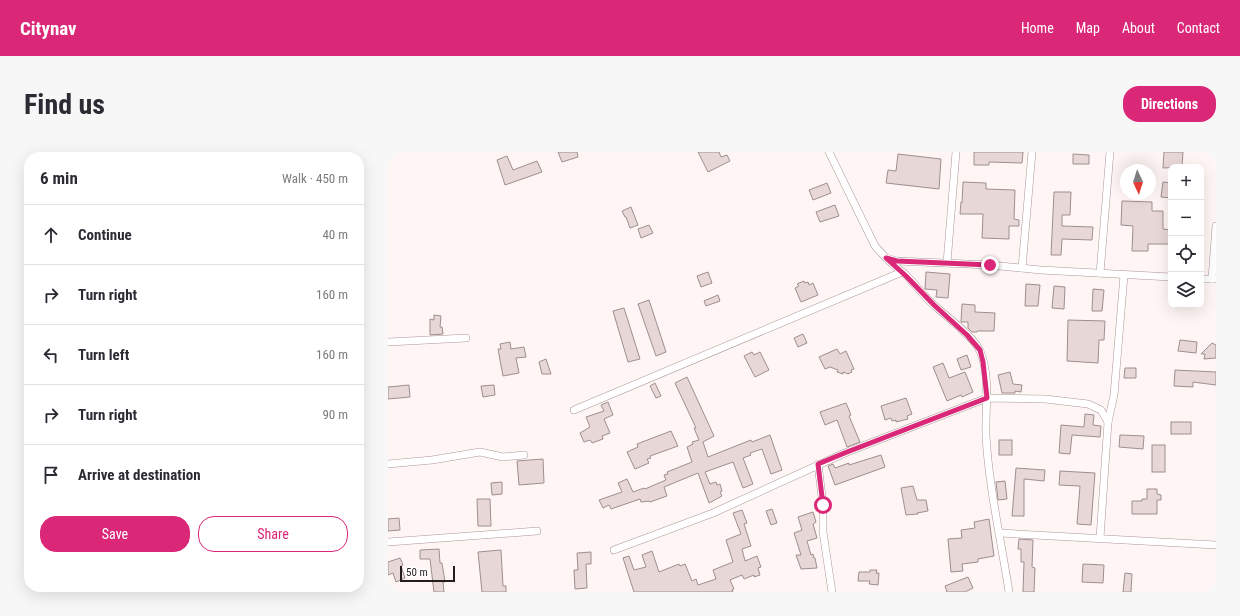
<!DOCTYPE html>
<meta charset="utf-8">
<style>
body{margin:0;font-family:"Roboto Condensed",sans-serif;background:#f7f7f7;color:#2b2b33}
.controls{position:absolute;right:12px;top:12px;display:grid;overflow:hidden;border-radius:8px;box-shadow:0 4px 16px #0002}
.controls button{width:36px;height:36px;display:grid;place-items:center;padding:0;border:0;border-bottom:1px solid #e1e1e2;background:#fff;color:#2b2b33;font:20px sans-serif}
.compass{position:absolute;left:732px;top:12px;width:36px;height:36px;border-radius:50%;background:#fff;box-shadow:0 4px 16px #0002;rotate:176deg}
.scale{position:absolute;left:12px;bottom:10px;width:55px;box-sizing:border-box;padding-left:4px;border:2px solid #231e1d;border-top:0;font-size:11px;line-height:14px;white-space:nowrap;color:#231e1d;-webkit-text-stroke:3px #fff;paint-order:stroke}
.stop{position:absolute;width:12px;height:12px;margin:-9px;border:3px solid #db2777;border-radius:50%;background:#fff}
.stop.end{background:#db2777;border-color:#fff;box-shadow:0 1px 4px #0008}
.list{margin:0;padding:0;list-style:none}
h2{display:flex;justify-content:space-between;align-items:center;height:52px;margin:0;padding:0 16px;font-size:17px}
h2 small{font-size:13px;font-weight:400;color:#7c7c81}
.list li{display:grid;grid-template-columns:26px 1fr auto;gap:12px;align-items:center;box-sizing:border-box;height:60px;padding:0 16px;border-top:1px solid #e1e1e2}
.list b{display:block;font-size:15px;white-space:nowrap}
.list em{font-size:13px;font-style:normal;color:#7c7c81}
.actions{display:flex;gap:8px;padding:12px 16px}
.actions a{flex:1;padding:9px 0;border:1px solid #db2777;border-radius:16px;text-align:center;font-size:14px;color:#db2777}
.actions .main{background:#db2777;color:#fff}
.icon{flex:none;width:22px;height:22px;fill:none;stroke:currentColor;stroke-width:2;stroke-linecap:round;stroke-linejoin:round}
.map{position:relative;flex:none;width:828px;height:440px;overflow:hidden;border-radius:16px}
header{display:flex;align-items:center;gap:24px;box-sizing:border-box;height:56px;padding:0 20px;background:#db2777;color:#fff}
header strong{font-size:19px}
nav{display:flex;gap:22px;margin-inline-start:auto;font-size:14px}
.intro{display:flex;align-items:center;justify-content:space-between;box-sizing:border-box;height:96px;padding:0 24px}
h1{margin:0;font-size:28px}
.button{padding:10px 18px;border-radius:16px;background:#db2777;color:#fff;font-size:14px;font-weight:700}
main{display:flex;gap:24px;padding:0 24px}
aside{flex:1;background:#fff;border-radius:16px;box-shadow:0 4px 16px #0002}
.map>svg:first-child{display:block}
</style>
<header>
<strong>Citynav</strong>
<nav><a>Home</a><a>Map</a><a>About</a><a>Contact</a></nav>
</header>
<div class="intro"><h1>Find us</h1><a class="button">Directions</a></div>
<main>
<aside>
<h2>6 min<small>Walk · 450 m</small></h2>
<ul class="list">
<li><svg class="icon" aria-label="ahead" viewBox="0 0 24 24"><path d="M12 20V5M6 11l6-6 6 6"/></svg><div><b>Continue</b></div><em>40 m</em></li>
<li><svg class="icon" aria-label="right" viewBox="0 0 24 24"><path d="M7 20v-9h11M14 6l5 5-5 5"/></svg><div><b>Turn right</b></div><em>160 m</em></li>
<li><svg class="icon" aria-label="left" viewBox="0 0 24 24"><path d="M17 20v-9H6M10 6l-5 5 5 5"/></svg><div><b>Turn left</b></div><em>160 m</em></li>
<li><svg class="icon" aria-label="right" viewBox="0 0 24 24"><path d="M7 20v-9h11M14 6l5 5-5 5"/></svg><div><b>Turn right</b></div><em>90 m</em></li>
<li><svg class="icon" aria-label="arrive" viewBox="0 0 24 24"><path d="M6 21V4h12l-3 4 3 4H6"/></svg><div><b>Arrive at destination</b></div></li>
</ul>
<div class="actions"><a class="main">Save</a><a>Share</a></div>
</aside>
<div class="map">
<svg width="828" height="440" viewBox="0 0 828 440">
<rect width="100%" height="100%" fill="#fff5f4"/>
<g fill="#e7d7d6" stroke="#9e8f8e">
<polygon points="170,0 189,0 190,5 174,10"/>
<polygon points="310,0 331,0 333,5 339,3 342,9 320,20"/>
<polygon points="586,0 635,0 634,11 601,10 601,13 586,13"/>
<polygon points="776,0 795,0 794,15 775,16"/>
<polygon points="510,2 553,7 551,37 498,31 500,18 508,19"/>
<polygon points="685,2 701,3 701,12 685,12"/>
<polygon points="119,4 125,18 149,9 154,20 117,33 109,8"/>
<polygon points="575,30 598,31 598,37 627,38 626,67 631,68 631,74 621,74 621,87 594,86 595,62 572,62 573,50 574,51"/>
<polygon points="775,30 783,31 783,46 773,45"/>
<polygon points="439,31 443,41 425,48 421,38"/>
<polygon points="666,40 683,40 682,63 674,63 674,74 705,75 704,88 674,87 673,103 663,103"/>
<polygon points="734,49 764,50 764,59 775,59 775,77 783,78 783,92 760,92 760,99 744,99 745,74 733,73"/>
<polygon points="447,53 451,64 432,70 428,60"/>
<polygon points="243,55 250,73 242,76 238,65 237,65 234,59"/>
<polygon points="261,73 265,81 253,86 250,77"/>
<polygon points="320,120 324,131 313,135 309,124"/>
<polygon points="538,120 562,122 560,146 548,145 549,138 537,137"/>
<polygon points="416,129 417,131 420,130 421,133 425,131 430,143 413,150 407,136 411,134 409,132"/>
<polygon points="638,132 652,133 650,154 637,154"/>
<polygon points="666,134 677,135 676,157 664,156"/>
<polygon points="705,137 716,138 714,159 704,159"/>
<polygon points="330,143 332,149 318,154 316,149"/>
<polygon points="261,148 278,200 268,204 250,152"/>
<polygon points="574,152 587,153 587,160 607,161 606,179 589,179 589,180 584,180 580,176 580,170 573,170"/>
<polygon points="236,156 252,207 240,210 225,159"/>
<polygon points="46,163 53,164 52,175 54,175 55,182 42,183 42,167 46,168"/>
<polygon points="680,168 717,169 716,188 711,188 710,211 679,209"/>
<polygon points="415,182 419,191 410,195 406,186"/>
<polygon points="792,188 809,190 808,201 790,199"/>
<polygon points="122,190 123,197 136,195 138,205 128,206 131,221 115,224 110,197 113,197 112,192"/>
<polygon points="824,191 828,193 828,206 816,207 817,202 813,202"/>
<polygon points="449,197 452,202 458,199 466,217 463,218 464,220 460,222 455,220 455,222 449,220 450,218 442,215 437,217 431,205"/>
<polygon points="364,200 366,203 372,200 381,218 367,225 356,204"/>
<polygon points="579,203 583,215 573,218 569,207"/>
<polygon points="158,207 163,222 154,222 151,210"/>
<polygon points="555,211 561,226 577,220 585,240 574,245 573,243 559,249 545,215"/>
<polygon points="737,216 748,216 748,226 736,226"/>
<polygon points="787,218 828,220 828,233 805,230 805,235 786,234"/>
<polygon points="622,220 625,232 634,233 633,240 627,239 627,241 614,241 610,223"/>
<polygon points="299,225 326,284 315,290 320,305 363,288 364,290 382,283 394,318 383,322 374,297 362,301 363,303 355,306 365,332 355,336 345,310 317,320 322,332 328,330 329,333 332,332 334,339 332,340 334,344 321,351 310,321 276,335 279,344 262,350 261,349 253,350 252,347 223,357 221,353 215,356 211,348 234,340 230,331 239,327 245,340 256,336 257,337 278,328 276,323 280,322 279,320 304,310 299,295 305,292 304,290 311,288 306,276 308,276 287,231"/>
<polygon points="267,231 273,244 268,246 262,234"/>
<polygon points="21,233 22,245 0,247 0,235"/>
<polygon points="106,233 107,243 95,245 93,234"/>
<polygon points="518,246 524,262 519,264 520,267 508,270 508,268 504,269 503,266 497,268 493,254"/>
<polygon points="220,250 225,263 216,267 222,281 214,284 215,287 204,291 202,288 196,290 192,281 202,275 198,265 216,259 213,253"/>
<polygon points="458,251 463,263 461,264 472,290 459,295 449,268 437,273 432,260"/>
<polygon points="697,262 706,263 705,273 713,274 712,285 684,283 682,302 671,301 673,273 696,275"/>
<rect x="783" y="270" width="20" height="12"/>
<polygon points="283,279 290,294 262,304 263,306 259,307 261,311 247,317 239,300 250,295 249,292"/>
<polygon points="732,283 756,284 755,297 731,295"/>
<rect x="611" y="288" width="13" height="15"/>
<rect x="764" y="293" width="13" height="27"/>
<polygon points="493,303 497,315 447,333 440,314 445,312 447,316 461,311 461,313"/>
<polygon points="155,307 156,331 131,333 129,309"/>
<polygon points="628,316 657,318 656,329 636,327 636,364 624,364"/>
<polygon points="672,319 707,321 703,373 689,372 692,334 671,333"/>
<polygon points="617,329 619,347 610,348 608,330"/>
<polygon points="114,330 114,342 104,343 103,331"/>
<polygon points="525,334 529,348 538,348 540,359 529,361 530,362 518,363 513,336"/>
<polygon points="759,337 769,337 769,342 773,343 773,348 769,348 769,362 744,362 744,349 754,349 754,347 759,347"/>
<polygon points="89,347 102,347 103,374 90,374"/>
<polygon points="384,357 389,371 383,373 378,359"/>
<polygon points="354,358 359,371 356,372 363,394 354,397 357,409 369,404 373,415 370,416 372,423 366,425 366,423 356,427 354,423 342,428 346,437 344,438 345,440 246,440 235,406 241,404 246,418 258,415 254,403 264,399 271,420 291,412 292,414 297,412 304,429 308,427 310,433 328,427 325,418 345,410 338,388 353,382 345,361"/>
<polygon points="425,360 428,370 425,372 429,386 419,389 423,403 425,402 426,406 427,406 429,416 413,417 408,403 413,403 406,381 414,378 410,365"/>
<polygon points="11,366 12,378 0,379 0,367"/>
<polygon points="601,367 606,404 590,407 590,410 574,412 575,419 563,420 560,387 574,386 573,378 587,376 586,370"/>
<polygon points="631,387 645,388 644,415 647,416 646,440 635,440 636,410 633,410 633,397 630,397"/>
<polygon points="51,397 52,411 54,411 57,430 55,430 56,440 46,440 42,407 32,407 32,398"/>
<polygon points="113,398 115,434 118,434 118,440 94,440 90,400"/>
<polygon points="203,400 203,412 198,412 199,436 187,437 186,418 190,418 189,401"/>
<polygon points="12,406 15,413 13,414 17,426 8,430 5,421 0,423 0,410"/>
<polygon points="695,412 716,413 715,431 694,430"/>
<polygon points="482,418 489,418 488,421 491,421 490,433 481,432 482,429 470,429 471,420 482,420"/>
<polygon points="737,421 744,422 743,440 735,440"/>
<polygon points="580,425 585,436 577,440 559,440 557,434"/>
</g>
<g fill="none" stroke-linecap="round" stroke-linejoin="round">
<defs>
<g id="minor">
<polyline points="441,0 487,94 498,106 509,109 602,113 653,118 783,125"/>
<path d="M499,107C505,113 512,118 518,123C528,133 536,145 547,154C559,165 586,185 592,199C603,225 597,257 598,284C601,336 613,388 621,440"/>
<polyline points="559,111 568,0"/>
<polyline points="634,116 644,0"/>
<polyline points="712,121 722,0"/>
<polyline points="813,127 828,127"/>
<polyline points="824,127 828,74"/>
<polyline points="0,190 78,186"/>
<polyline points="186,258 514,120"/>
<polyline points="0,312 44,308 92,300 115,305 136,303"/>
<polyline points="430,312 435,353 435,380 444,440"/>
<polyline points="612,381 828,393"/>
<polyline points="712,386 720,270 726,243 736,123"/>
<polyline points="0,390 149,379"/>
<polyline points="226,398 325,361 459,300 599,246 657,247 700,252 713,258 720,270"/>
</g>
</defs>
<use href="#minor" stroke="#a89997" stroke-width="8"/>
<use href="#minor" stroke="#fff" stroke-width="7"/>
</g>
<g fill="none" stroke-linecap="round" stroke-linejoin="round">
<polyline stroke="#db2777" stroke-width="5" points="435,353 430,312 459,300 599,246 595,210 592,198 579,183 546,153 518,124 498,106 509,109 602,113"/>
</g>
</svg>
<div class="controls">
<button>+</button>
<button>−</button>
<button><svg class="icon" aria-label="locate" viewBox="0 0 24 24"><circle cx="12" cy="12" r="6"/><path d="M12 2v4M12 18v4M2 12h4M18 12h4"/></svg></button>
<button><svg class="icon" aria-label="layers" viewBox="0 0 24 24"><path d="M12 4l9 5-9 5-9-5zM3 14l9 5 9-5"/></svg></button>
</div>
<svg class="compass" viewBox="-18 -18 36 36"><path d="M0-13l5 13h-10z" fill="#e53935"/><path d="M0 13l5-13h-10z" fill="#7c7c81"/></svg>
<div class="scale">50 m</div>
<div class="stop" style="left:435px;top:353px"></div>
<div class="stop end" style="left:602px;top:113px"></div>
</div>
</main>
